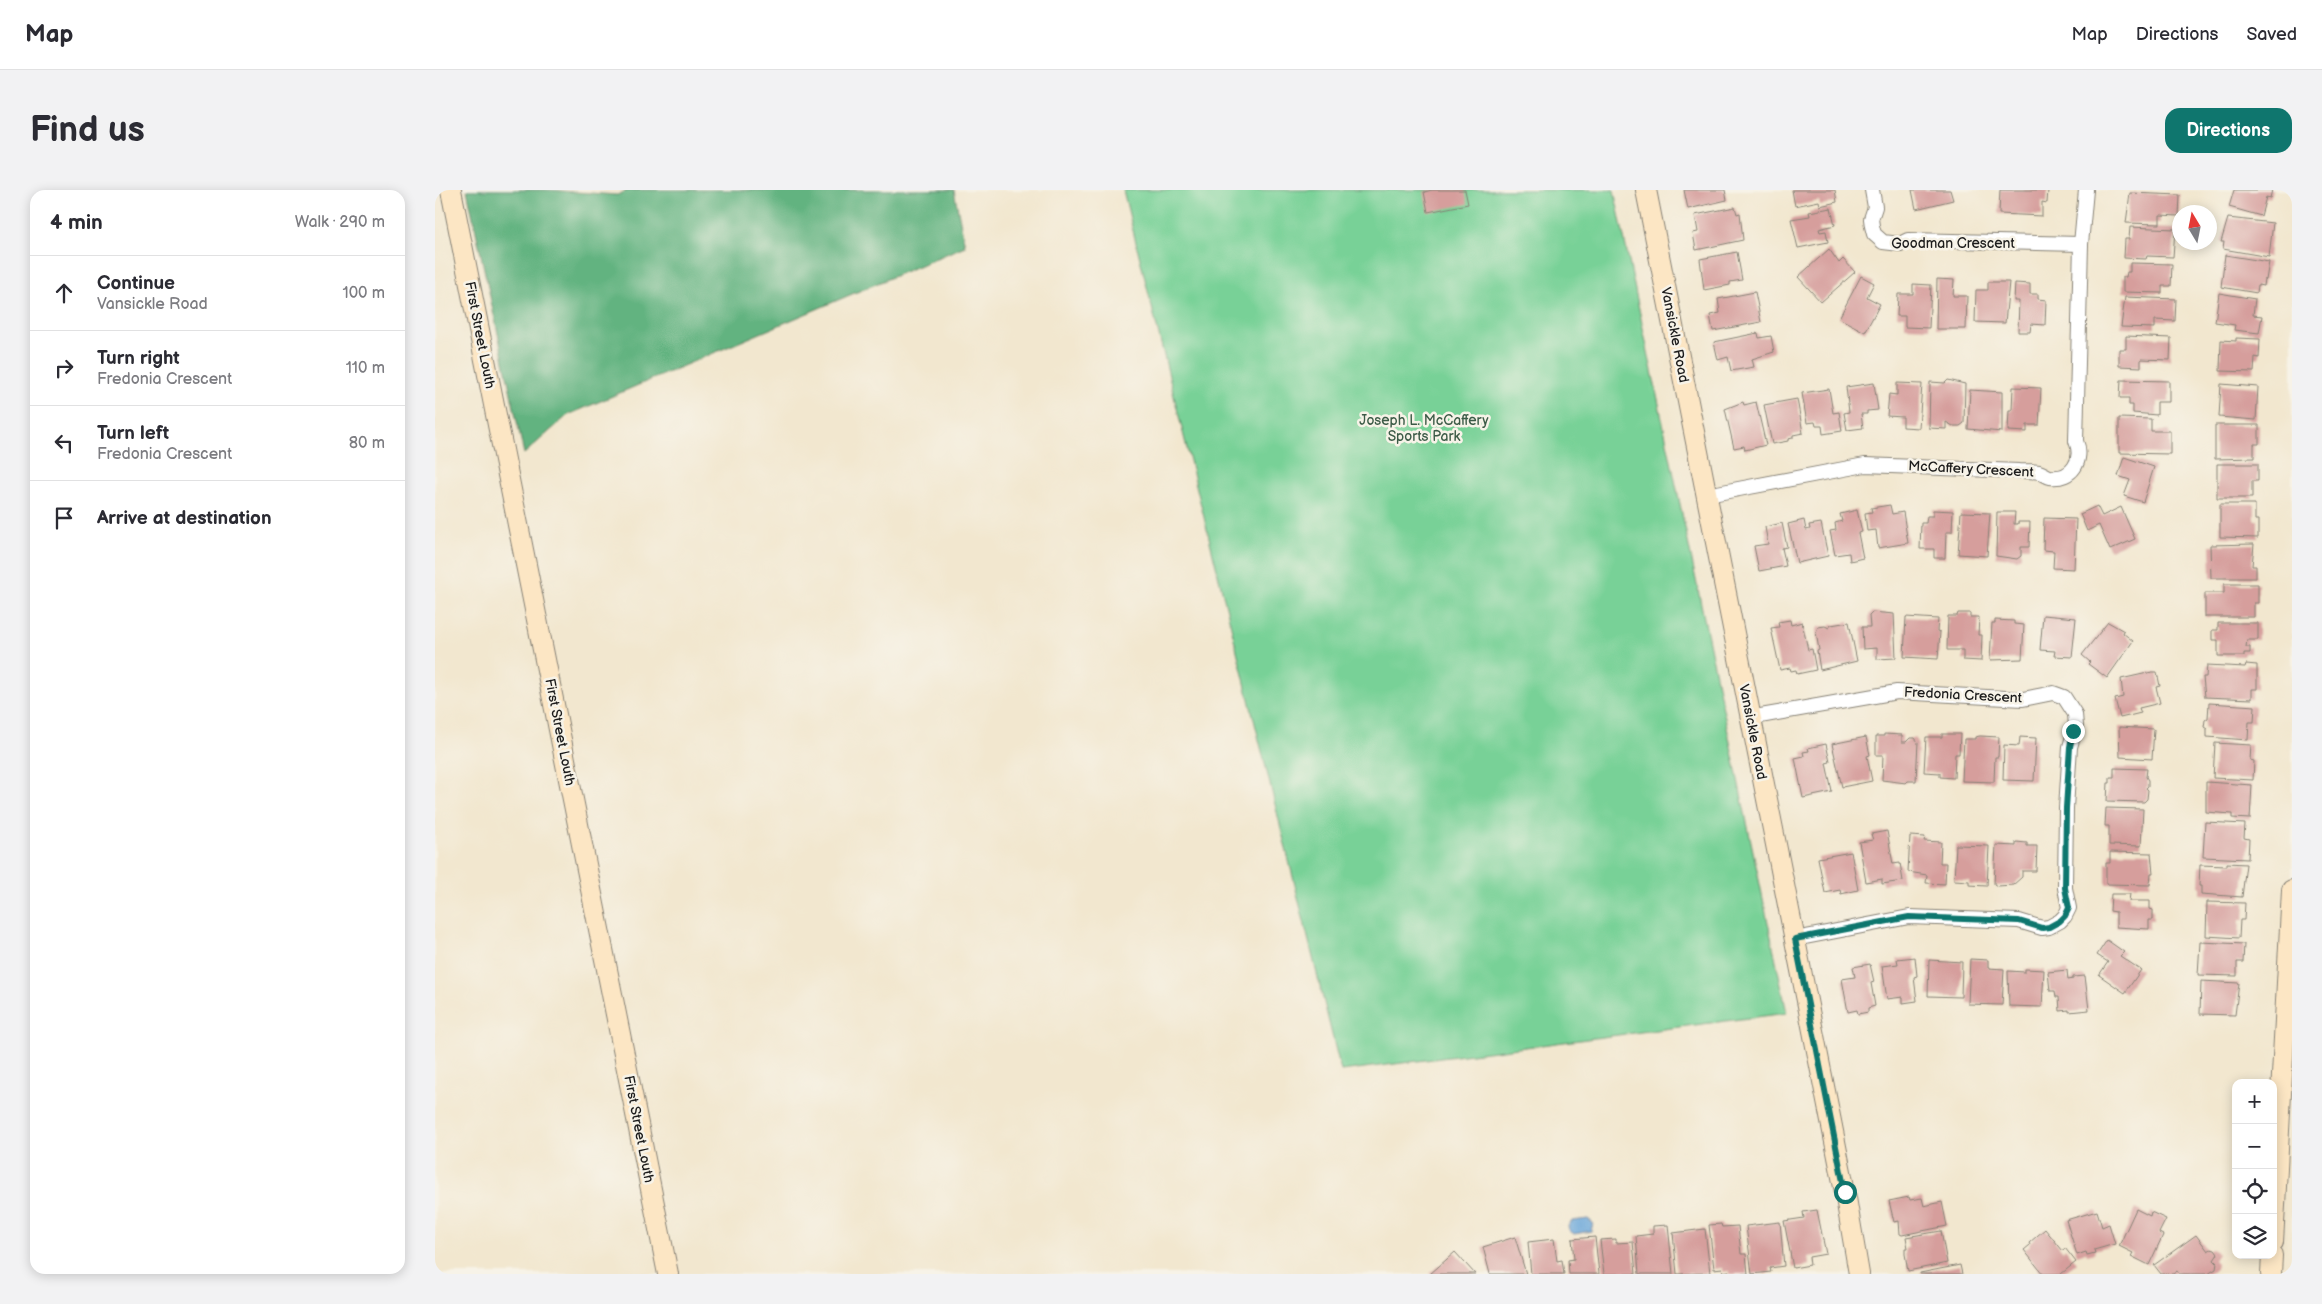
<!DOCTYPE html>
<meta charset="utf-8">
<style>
body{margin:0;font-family:"Balsamiq Sans",sans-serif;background:#f2f2f3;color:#2b2b33}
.controls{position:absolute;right:15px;bottom:15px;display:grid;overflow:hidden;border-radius:10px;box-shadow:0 2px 12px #0003}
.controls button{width:45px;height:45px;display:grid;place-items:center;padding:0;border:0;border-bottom:1px solid #e1e1e2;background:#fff;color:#2b2b33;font:25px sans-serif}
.compass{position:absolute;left:1737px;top:15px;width:45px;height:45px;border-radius:50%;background:#fff;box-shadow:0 2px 12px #0003;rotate:350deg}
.stop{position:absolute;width:15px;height:15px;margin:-11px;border:4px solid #0f766e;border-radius:50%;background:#fff}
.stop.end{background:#0f766e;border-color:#fff;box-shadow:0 1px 5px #0008}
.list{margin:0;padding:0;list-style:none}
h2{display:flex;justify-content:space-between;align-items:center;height:65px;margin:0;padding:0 20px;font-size:21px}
h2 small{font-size:16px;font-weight:400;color:#7c7c81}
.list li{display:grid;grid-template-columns:32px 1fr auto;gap:15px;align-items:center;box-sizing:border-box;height:75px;padding:0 20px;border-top:1px solid #e1e1e2}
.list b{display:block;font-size:19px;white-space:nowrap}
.list p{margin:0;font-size:16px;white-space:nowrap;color:#7c7c81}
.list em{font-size:16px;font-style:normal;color:#7c7c81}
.icon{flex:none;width:28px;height:28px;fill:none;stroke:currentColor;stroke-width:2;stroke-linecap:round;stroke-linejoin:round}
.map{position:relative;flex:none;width:1857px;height:1084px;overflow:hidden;border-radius:15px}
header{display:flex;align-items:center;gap:30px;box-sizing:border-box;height:70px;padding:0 25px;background:#fff;border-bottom:1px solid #e1e1e2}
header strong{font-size:24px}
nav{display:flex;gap:28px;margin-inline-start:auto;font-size:18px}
.intro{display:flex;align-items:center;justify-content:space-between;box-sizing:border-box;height:120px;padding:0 30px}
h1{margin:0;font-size:35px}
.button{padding:12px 22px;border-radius:15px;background:#0f766e;color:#fff;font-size:18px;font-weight:700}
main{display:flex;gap:30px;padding:0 30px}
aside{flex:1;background:#fff;border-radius:15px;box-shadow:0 2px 12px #0003}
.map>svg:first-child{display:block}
</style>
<header>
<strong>Map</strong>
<nav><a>Map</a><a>Directions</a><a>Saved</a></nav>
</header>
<div class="intro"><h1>Find us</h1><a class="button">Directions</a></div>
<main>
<aside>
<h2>4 min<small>Walk · 290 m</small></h2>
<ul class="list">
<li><svg class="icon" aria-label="ahead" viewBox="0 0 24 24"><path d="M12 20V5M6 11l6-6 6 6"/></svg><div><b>Continue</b><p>Vansickle Road</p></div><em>100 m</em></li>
<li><svg class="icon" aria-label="right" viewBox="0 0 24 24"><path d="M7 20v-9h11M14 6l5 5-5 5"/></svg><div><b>Turn right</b><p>Fredonia Crescent</p></div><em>110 m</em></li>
<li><svg class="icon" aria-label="left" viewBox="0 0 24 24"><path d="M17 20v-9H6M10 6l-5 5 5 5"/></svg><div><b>Turn left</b><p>Fredonia Crescent</p></div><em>80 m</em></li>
<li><svg class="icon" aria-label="arrive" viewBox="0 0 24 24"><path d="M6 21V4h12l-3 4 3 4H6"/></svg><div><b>Arrive at destination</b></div></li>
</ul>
</aside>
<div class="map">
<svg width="1857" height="1084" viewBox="0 0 1857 1084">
<rect width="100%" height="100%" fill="#f7f3e8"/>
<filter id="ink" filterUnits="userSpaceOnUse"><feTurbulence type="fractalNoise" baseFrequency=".02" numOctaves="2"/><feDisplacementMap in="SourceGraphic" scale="10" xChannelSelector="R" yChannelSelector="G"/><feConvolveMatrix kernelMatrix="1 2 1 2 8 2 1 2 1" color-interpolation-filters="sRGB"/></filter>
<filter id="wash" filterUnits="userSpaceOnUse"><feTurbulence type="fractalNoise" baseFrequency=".0096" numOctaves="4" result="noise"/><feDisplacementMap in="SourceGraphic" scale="20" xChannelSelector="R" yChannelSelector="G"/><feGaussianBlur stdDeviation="1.12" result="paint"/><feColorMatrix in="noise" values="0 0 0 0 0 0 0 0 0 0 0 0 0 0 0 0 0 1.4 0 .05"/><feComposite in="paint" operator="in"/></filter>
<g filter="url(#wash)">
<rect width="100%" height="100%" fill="#f2e7cf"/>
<polygon fill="#78d197" stroke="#4a765a" points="688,0 1179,0 1352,823 906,881"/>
<polygon fill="#62b380" stroke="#3f684e" points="32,0 112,0 182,5 194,0 519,0 530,56 133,225 89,264"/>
<polygon fill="#67a5d9" stroke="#42607a" points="1153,1029 1158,1033 1156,1041 1139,1044 1134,1040 1133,1036 1137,1031"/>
<g id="blocks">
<g fill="#d69e9c">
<polygon points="997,0 1030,0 1033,14 993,22 989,2"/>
<polygon points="1249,0 1290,0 1292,10 1253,19"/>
<polygon points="1357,0 1400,0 1402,12 1385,16 1384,11 1360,16"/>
<polygon points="1477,0 1515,0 1518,10 1481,19"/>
<polygon points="1565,0 1613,0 1612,13 1607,12 1607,26 1564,24"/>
<polygon points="1799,0 1837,0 1835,8 1831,7 1826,26 1794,17"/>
<polygon points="1695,3 1745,5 1744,26 1725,25 1725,34 1691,33"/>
<polygon points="1300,17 1302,24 1305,23 1308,50 1261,60 1258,43 1263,42 1260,25"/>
<polygon points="1396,18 1400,35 1384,39 1385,42 1391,41 1393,52 1363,58 1356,29 1375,26 1374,22"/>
<polygon points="1793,28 1838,33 1834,67 1788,59 1789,52 1786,52"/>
<polygon points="1695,37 1740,39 1738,67 1712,66 1711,69 1689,68 1690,49 1694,49"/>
<polygon points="1394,59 1404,73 1408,69 1420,82 1386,112 1363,87"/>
<polygon points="1302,62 1307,90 1295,92 1295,95 1269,100 1265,69"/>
<polygon points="1790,65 1834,72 1831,90 1829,89 1828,96 1823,95 1822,103 1786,97"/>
<polygon points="1695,73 1737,74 1736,96 1727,96 1727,103 1688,102 1688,87 1691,87 1692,82 1695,82"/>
<polygon points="1426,86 1439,93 1432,107 1445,114 1430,142 1404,128"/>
<polygon points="1502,89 1519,90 1518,106 1532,106 1531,139 1501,139"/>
<polygon points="1553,92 1574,92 1570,133 1540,132 1541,100 1553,100"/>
<polygon points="1580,93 1595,94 1595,104 1603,104 1603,109 1611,110 1610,135 1596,134 1595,142 1583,142 1584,111 1579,111"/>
<polygon points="1478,94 1496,95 1494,138 1470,137 1470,126 1462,126 1463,104 1478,104"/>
<polygon points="1320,102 1326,132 1278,141 1275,125 1285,123 1283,109"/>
<polygon points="1784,103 1820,109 1818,125 1827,126 1824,143 1799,140 1800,135 1780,132"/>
<polygon points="1690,107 1741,109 1740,131 1720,130 1720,138 1686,137"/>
<polygon points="1323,143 1324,148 1336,146 1339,162 1317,169 1319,177 1296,181 1293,167 1283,170 1279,152"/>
<polygon points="1691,146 1736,148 1735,170 1706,169 1706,177 1684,176 1684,159 1691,159"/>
<polygon points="1801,148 1825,149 1824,168 1820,167 1819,182 1785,181 1786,150 1801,151"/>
<polygon points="1513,190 1530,194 1529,233 1525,236 1518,236 1511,232 1511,239 1494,238 1495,192 1510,193"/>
<polygon points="1686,190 1734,191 1734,212 1722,212 1722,225 1698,223 1698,215 1694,215 1694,208 1685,208"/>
<polygon points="1439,193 1443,220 1432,221 1432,224 1426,224 1428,238 1412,240 1409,223 1414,222 1411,197"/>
<polygon points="1462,193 1487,194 1484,238 1468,237 1468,227 1452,226 1454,204 1462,205"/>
<polygon points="1786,194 1823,197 1821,230 1784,227"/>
<polygon points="1578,197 1606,198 1604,235 1592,235 1592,242 1573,241 1574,220 1577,220"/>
<polygon points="1394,199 1398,223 1404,222 1407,241 1388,244 1387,236 1381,236 1380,232 1372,233 1367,203"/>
<polygon points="1535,200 1567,202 1567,242 1533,239"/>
<polygon points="1362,209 1368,243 1358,245 1358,248 1353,249 1353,251 1337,254 1329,215"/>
<polygon points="1308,212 1309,215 1321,212 1331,255 1310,260 1309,256 1299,258 1290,219"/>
<polygon points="1684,228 1716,229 1716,241 1735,241 1735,264 1684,263"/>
<polygon points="1780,235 1824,235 1824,254 1819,254 1819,268 1780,269"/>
<polygon points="1689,267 1719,277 1708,312 1689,306 1695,290 1683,286"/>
<polygon points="1782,274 1823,274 1823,291 1817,291 1817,308 1782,308"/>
<polygon points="1785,314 1820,314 1820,330 1823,330 1823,348 1785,347"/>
<polygon points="1455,315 1457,324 1468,322 1473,353 1443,358 1441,340 1432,341 1430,323 1437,322 1436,318"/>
<polygon points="1662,316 1667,326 1686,317 1700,349 1675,360 1664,335 1652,341 1645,324"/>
<polygon points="1422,320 1427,342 1423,343 1428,368 1415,371 1414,363 1400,365 1395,341 1401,340 1400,333 1407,331 1405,324"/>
<polygon points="1498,320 1518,321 1517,342 1511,342 1510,368 1499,368 1499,359 1485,359 1486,333 1491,333 1492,326 1498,326"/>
<polygon points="1526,322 1555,323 1552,366 1523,364"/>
<polygon points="1562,322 1580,322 1579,334 1583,334 1583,332 1595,332 1594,357 1586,357 1586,366 1582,369 1561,366"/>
<polygon points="1609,328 1641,329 1639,379 1618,378 1619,361 1608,360"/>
<polygon points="1369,330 1371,340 1375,339 1374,335 1386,333 1393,366 1362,373 1353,334"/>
<polygon points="1347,333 1352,357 1347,358 1351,376 1324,381 1319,356 1333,354 1330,337"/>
<polygon points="1819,354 1817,376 1821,376 1821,388 1776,388 1775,355"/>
<polygon points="1789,394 1823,394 1823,413 1819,413 1819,427 1770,427 1770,403 1789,403"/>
<polygon points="1437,422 1459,424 1461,468 1442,469 1442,458 1428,459 1427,437 1435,437 1434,425"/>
<polygon points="1523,423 1535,423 1535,427 1544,427 1543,445 1547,445 1546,471 1528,470 1528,460 1512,460 1513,426 1522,426"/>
<polygon points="1608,425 1641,428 1637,467 1619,466 1620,461 1605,460"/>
<polygon points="1471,427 1503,429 1502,441 1505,442 1503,469 1469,467"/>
<polygon points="1355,430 1356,435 1367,432 1373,460 1377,459 1381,480 1362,484 1361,480 1356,481 1355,478 1345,480 1336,438 1344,437 1343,432"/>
<polygon points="1560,430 1579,431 1579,434 1589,435 1587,469 1555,470 1557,433 1560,433"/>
<polygon points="1414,432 1422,471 1385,480 1382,461 1384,460 1381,442 1383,437 1390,436 1394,438 1396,435"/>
<polygon points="1673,432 1689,441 1688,443 1698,451 1672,488 1653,474 1655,472 1647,465"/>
<polygon points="1783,433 1823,433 1823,450 1812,450 1811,457 1815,457 1815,463 1809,463 1809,466 1783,466 1783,450 1777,450 1777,440 1783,440"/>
<polygon points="1811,474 1822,475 1822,499 1817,499 1817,509 1770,507 1768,487 1771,487 1772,475 1810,477"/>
<polygon points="1717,482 1722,482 1725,496 1721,497 1725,513 1704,518 1706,523 1685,528 1680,509 1688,507 1686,489"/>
<polygon points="1774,513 1820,516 1819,532 1814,532 1813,550 1772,547 1772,539 1769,537 1770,530 1773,528"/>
<polygon points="1684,537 1719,539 1717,569 1685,567"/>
<polygon points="1449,544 1467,545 1467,552 1471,552 1475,548 1480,548 1483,552 1481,591 1473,591 1471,593 1447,590 1448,565 1441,565 1441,546 1449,546"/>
<polygon points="1507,544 1525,544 1524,564 1520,564 1519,588 1505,587 1505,583 1489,582 1491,547 1507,547"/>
<polygon points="1545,546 1564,547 1563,567 1560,567 1559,592 1527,591 1529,549 1540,549 1540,547"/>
<polygon points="1431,547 1435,565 1432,566 1437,591 1407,597 1397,554"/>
<polygon points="1585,547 1601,548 1599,591 1568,590 1569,555 1584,556"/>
<polygon points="1780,553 1816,555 1815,570 1819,571 1818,590 1778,588"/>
<polygon points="1391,554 1395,572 1391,573 1397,602 1368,608 1360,568 1369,566 1368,562 1374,561 1373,558"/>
<polygon points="1679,578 1712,579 1711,587 1713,590 1713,596 1711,598 1713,600 1712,609 1709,612 1672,611 1673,593 1675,593 1675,587 1679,587"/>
<polygon points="1771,592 1817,595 1815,629 1797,628 1797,624 1771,622"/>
<polygon points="1671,618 1708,619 1706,656 1674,655 1674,636 1670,636"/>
<polygon points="1770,632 1810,634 1809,648 1814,649 1813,669 1768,667"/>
<polygon points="1452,641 1458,674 1465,673 1468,691 1447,694 1447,689 1431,692 1424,652 1438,650 1436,644"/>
<polygon points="1475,646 1490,647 1489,651 1506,652 1505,673 1511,673 1510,694 1491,693 1492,685 1473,682"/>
<polygon points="1581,652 1592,653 1592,656 1602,656 1601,681 1587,681 1587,687 1578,695 1562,696 1559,694 1561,655 1581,656"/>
<polygon points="1521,655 1554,656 1552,696 1534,695 1534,691 1519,690"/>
<polygon points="1416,662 1423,700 1406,704 1405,700 1390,703 1383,668"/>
<polygon points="1675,662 1716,663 1718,683 1716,683 1715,695 1671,694 1671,673 1675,673"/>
<polygon points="1792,673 1811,674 1807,707 1766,704 1766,696 1764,696 1765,675 1792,676"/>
<polygon points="1676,704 1695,704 1694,711 1715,711 1715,719 1718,720 1718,730 1714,730 1714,739 1681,737 1681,722 1675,721"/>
<polygon points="1772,712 1810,713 1809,730 1805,730 1804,748 1771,746"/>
<polygon points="1672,750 1689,762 1685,766 1706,780 1690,803 1664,785 1673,772 1662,765"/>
<polygon points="1765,752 1809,754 1808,772 1802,772 1802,786 1763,785"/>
<polygon points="1480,767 1482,786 1479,787 1482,811 1468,813 1468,807 1452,809 1447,776 1463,774 1462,769"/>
<polygon points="1535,769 1553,770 1553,778 1569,779 1567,815 1533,814"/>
<polygon points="1494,770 1527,772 1526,807 1493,806"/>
<polygon points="1435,774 1439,792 1436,793 1440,816 1433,818 1433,822 1423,824 1422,820 1413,822 1407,789 1420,787 1418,777"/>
<polygon points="1590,779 1609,780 1607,817 1574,816 1573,781 1590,782"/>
<polygon points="1632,780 1633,790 1638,789 1638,787 1650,786 1654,820 1634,822 1634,820 1625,821 1624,807 1621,807 1620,801 1615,801 1613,782"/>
<polygon points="1766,791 1804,793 1800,825 1765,824"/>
<polygon points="1474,1007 1475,1010 1487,1008 1489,1016 1507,1012 1512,1036 1467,1045 1465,1044 1464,1031 1459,1032 1454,1011"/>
<polygon points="1701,1019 1715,1026 1716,1022 1731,1029 1724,1043 1728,1045 1714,1075 1696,1066 1698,1063 1684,1056"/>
<polygon points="1382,1020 1391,1064 1374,1067 1375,1075 1358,1078 1349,1031 1369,1028 1368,1022"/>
<polygon points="1662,1021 1667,1037 1674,1034 1680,1054 1659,1060 1660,1063 1652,1065 1651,1062 1642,1065 1631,1030"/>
<polygon points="1345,1032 1349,1076 1335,1078 1336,1082 1317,1084 1311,1036"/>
<polygon points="1286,1034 1287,1037 1303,1036 1306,1064 1311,1064 1313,1084 1295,1084 1294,1081 1288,1082 1287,1078 1279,1079 1274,1035"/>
<polygon points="1233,1035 1238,1084 1204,1084 1201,1046 1218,1044 1218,1036"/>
<polygon points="1270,1039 1275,1083 1242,1084 1238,1043"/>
<polygon points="1610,1039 1628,1061 1630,1058 1641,1072 1626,1084 1608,1084 1589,1060 1595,1055 1594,1053"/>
<polygon points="1506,1041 1512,1073 1473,1081 1470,1064 1470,1058 1473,1058 1471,1047"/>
<polygon points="1761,1045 1773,1061 1776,1059 1780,1060 1783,1064 1779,1070 1782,1073 1781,1079 1773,1084 1744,1084 1742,1081 1738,1084 1726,1084 1719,1075"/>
<polygon points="1080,1047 1091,1084 1055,1084 1048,1057"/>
<polygon points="1160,1047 1164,1084 1134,1084 1133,1070 1139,1069 1137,1049"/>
<polygon points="1119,1049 1122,1071 1127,1070 1129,1084 1096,1084 1093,1052"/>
<polygon points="1181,1049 1181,1053 1198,1052 1201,1084 1169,1084 1165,1050"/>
<polygon points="1020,1062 1040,1084 995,1084"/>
<polygon points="1525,1075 1527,1084 1485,1084 1485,1083"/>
</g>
</g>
</g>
<g filter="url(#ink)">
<use href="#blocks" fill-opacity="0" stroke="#878276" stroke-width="1"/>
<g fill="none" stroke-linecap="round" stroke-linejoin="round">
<defs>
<g id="street">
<polyline points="1437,0 1440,17 1436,29 1437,36 1439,44 1448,52 1465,54 1473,50 1646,54"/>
<path d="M1272,305L1430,275L1584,281C1590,281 1598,281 1604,282C1608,283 1611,286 1615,287C1637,290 1649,270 1641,251L1646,54L1651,0"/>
<polyline points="1314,528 1462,502 1588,509 1618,503 1629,507 1640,524 1641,536 1635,557 1631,618 1630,698 1634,718 1630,726 1625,731 1614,737 1607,738 1584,731 1474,727 1360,749"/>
</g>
<g id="secondary">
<polyline points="16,0 233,1084"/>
<polyline points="1211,0 1410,1002 1424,1084"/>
<polyline points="1838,1052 1857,700"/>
<polyline points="1836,1084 1837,1065"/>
</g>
</defs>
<use href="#street" stroke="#878276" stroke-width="16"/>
<use href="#secondary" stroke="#878276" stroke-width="22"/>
<use href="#street" stroke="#fff" stroke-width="14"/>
<use href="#secondary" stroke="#fce6c4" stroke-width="20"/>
</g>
</g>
<g fill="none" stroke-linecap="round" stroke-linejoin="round" filter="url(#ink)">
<polyline stroke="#0f766e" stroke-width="6" points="1410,1002 1360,749 1474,727 1584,731 1607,738 1614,737 1625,731 1630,726 1634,718 1630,698 1631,618 1635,557 1638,541"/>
</g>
<g text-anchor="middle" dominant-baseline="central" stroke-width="5" stroke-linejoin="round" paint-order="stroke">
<g font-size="14" fill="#1c1c1c" stroke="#f7f3e8">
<text x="1518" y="53">Goodman Crescent</text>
<text transform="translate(45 145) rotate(79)">First Street Louth</text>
<text transform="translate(1240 145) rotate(79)">Vansickle Road</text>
<text transform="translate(1536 279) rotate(3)">McCaffery Crescent</text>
<text transform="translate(1528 505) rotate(3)">Fredonia Crescent</text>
<text transform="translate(125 542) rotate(79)">First Street Louth</text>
<text transform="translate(1318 542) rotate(79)">Vansickle Road</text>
<text transform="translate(204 939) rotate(79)">First Street Louth</text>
</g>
<g font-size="14" fill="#3c5b47" stroke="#f7f3e8">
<text x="989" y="230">Joseph L. McCaffery<tspan x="989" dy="16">Sports Park</tspan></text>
</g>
</g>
</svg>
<div class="controls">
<button>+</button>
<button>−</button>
<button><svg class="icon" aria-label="locate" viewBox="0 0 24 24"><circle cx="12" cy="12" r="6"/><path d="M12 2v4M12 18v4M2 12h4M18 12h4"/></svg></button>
<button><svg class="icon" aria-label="layers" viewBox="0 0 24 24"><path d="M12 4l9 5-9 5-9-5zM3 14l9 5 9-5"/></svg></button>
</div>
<svg class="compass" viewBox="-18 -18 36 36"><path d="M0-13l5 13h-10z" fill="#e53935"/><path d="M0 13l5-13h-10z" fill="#7c7c81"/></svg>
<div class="stop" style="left:1410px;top:1002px"></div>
<div class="stop end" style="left:1638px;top:541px"></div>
</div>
</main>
